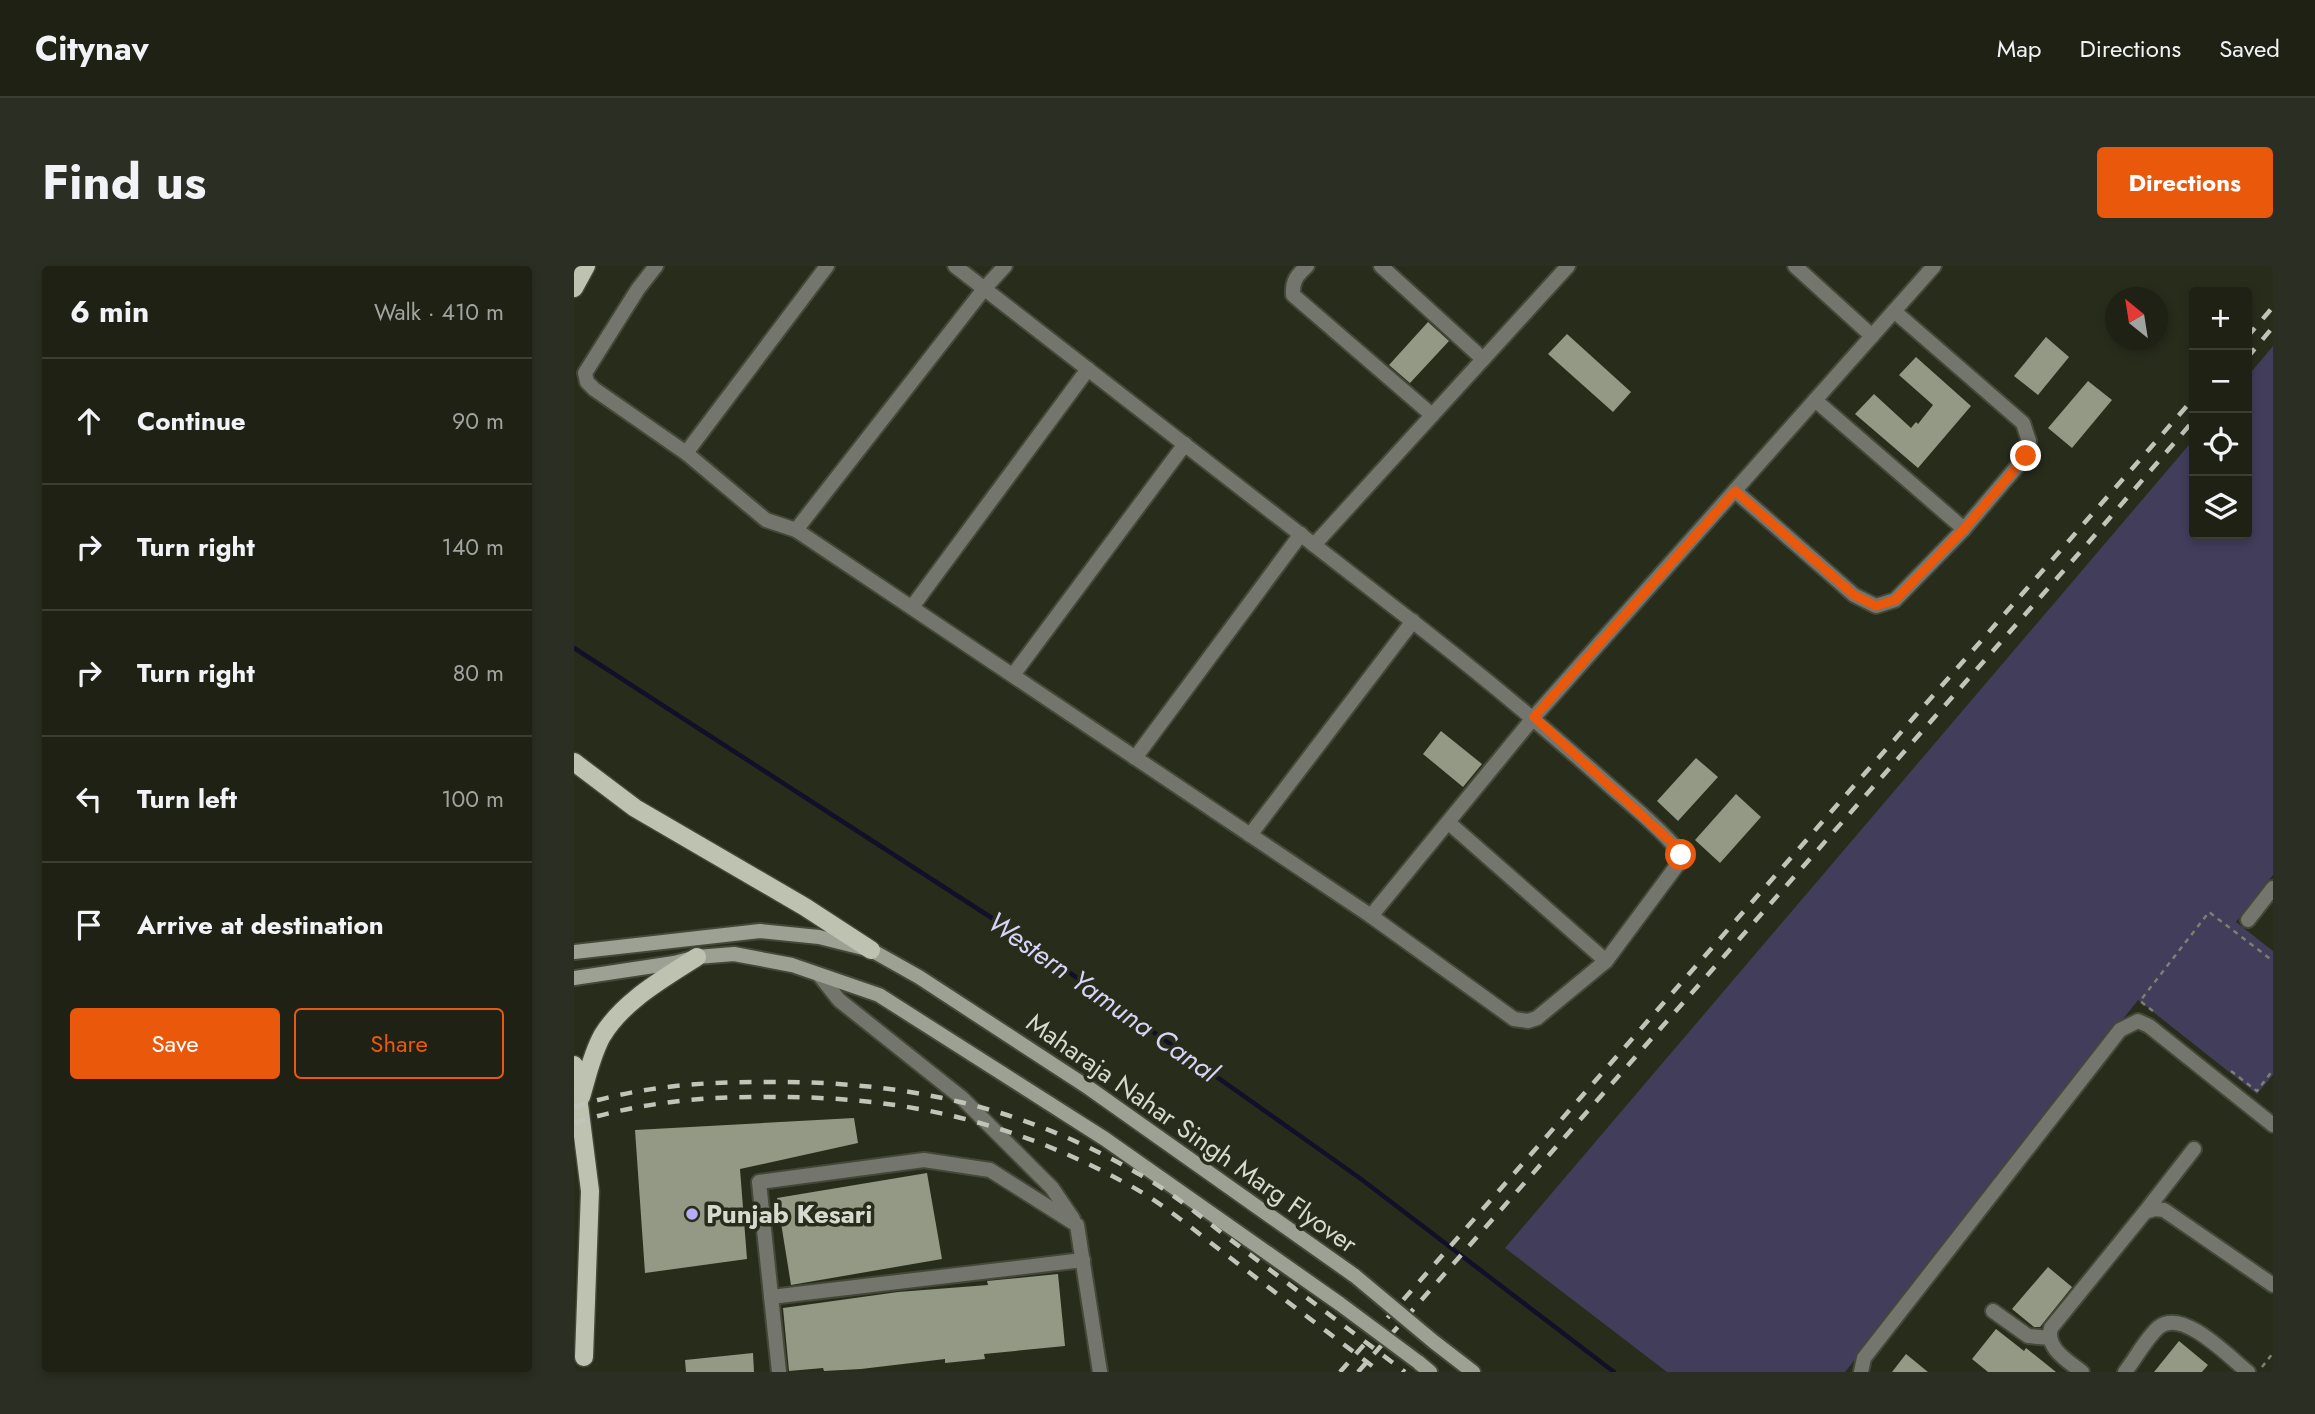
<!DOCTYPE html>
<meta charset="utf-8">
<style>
body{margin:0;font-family:Jost,sans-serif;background:#2b2e22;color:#f1f3f6}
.controls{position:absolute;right:21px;top:21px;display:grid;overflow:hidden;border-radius:7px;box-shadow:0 4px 10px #0003}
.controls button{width:63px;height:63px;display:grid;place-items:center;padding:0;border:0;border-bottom:2px solid #3c3e34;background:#1e2114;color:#f1f3f6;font:35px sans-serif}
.compass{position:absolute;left:1531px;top:21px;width:63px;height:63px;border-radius:50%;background:#1e2114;box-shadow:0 4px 10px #0003;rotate:330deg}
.stop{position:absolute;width:21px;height:21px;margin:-16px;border:5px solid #ea580c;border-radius:50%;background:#fff}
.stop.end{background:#ea580c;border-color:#fff;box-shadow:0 2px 7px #0008}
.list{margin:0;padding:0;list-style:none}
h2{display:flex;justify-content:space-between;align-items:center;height:91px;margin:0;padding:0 28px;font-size:30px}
h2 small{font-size:23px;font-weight:400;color:#a1a3a0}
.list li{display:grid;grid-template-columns:46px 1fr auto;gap:21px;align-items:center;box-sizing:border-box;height:126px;padding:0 28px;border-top:2px solid #3c3e34}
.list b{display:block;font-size:26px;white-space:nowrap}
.list em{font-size:23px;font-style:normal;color:#a1a3a0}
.actions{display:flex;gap:14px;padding:21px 28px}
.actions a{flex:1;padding:16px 0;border:2px solid #ea580c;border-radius:7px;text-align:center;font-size:24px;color:#ea580c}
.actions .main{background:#ea580c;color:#fff}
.icon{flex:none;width:38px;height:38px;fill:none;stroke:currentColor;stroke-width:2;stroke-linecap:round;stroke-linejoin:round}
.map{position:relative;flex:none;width:1699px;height:1106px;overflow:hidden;border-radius:7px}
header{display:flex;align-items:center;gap:42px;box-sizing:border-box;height:98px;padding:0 35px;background:#1e2114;border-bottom:2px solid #3c3e34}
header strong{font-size:33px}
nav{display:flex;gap:38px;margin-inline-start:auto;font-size:24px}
.intro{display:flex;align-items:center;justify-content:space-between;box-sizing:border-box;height:168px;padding:0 42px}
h1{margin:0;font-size:49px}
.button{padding:18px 32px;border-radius:7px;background:#ea580c;color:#fff;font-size:24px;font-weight:700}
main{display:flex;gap:42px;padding:0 42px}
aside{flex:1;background:#1e2114;border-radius:7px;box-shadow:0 4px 10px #0003}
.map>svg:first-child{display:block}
</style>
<header>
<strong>Citynav</strong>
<nav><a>Map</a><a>Directions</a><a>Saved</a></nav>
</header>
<div class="intro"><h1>Find us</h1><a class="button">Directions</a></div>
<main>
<aside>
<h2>6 min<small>Walk · 410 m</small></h2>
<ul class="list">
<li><svg class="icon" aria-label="ahead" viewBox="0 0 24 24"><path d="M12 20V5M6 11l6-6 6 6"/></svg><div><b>Continue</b></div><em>90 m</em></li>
<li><svg class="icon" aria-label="right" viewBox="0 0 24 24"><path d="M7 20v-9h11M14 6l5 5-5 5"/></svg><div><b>Turn right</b></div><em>140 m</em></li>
<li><svg class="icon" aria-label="right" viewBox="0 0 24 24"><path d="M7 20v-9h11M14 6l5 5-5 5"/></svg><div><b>Turn right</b></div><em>80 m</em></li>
<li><svg class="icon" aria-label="left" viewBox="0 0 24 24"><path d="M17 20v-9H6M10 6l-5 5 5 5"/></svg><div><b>Turn left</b></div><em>100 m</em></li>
<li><svg class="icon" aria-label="arrive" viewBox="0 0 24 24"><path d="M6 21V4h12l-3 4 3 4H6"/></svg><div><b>Arrive at destination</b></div></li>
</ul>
<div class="actions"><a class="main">Save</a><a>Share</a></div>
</aside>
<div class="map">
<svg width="1699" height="1106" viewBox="0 0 1699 1106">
<rect width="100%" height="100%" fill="#282c1b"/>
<polygon fill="#413d5b" points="1699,80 1699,609 1662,656 1699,685 1699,809 1683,828 1564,734 1271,1106 1093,1106 931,982 1620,173 1620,268 1673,268 1673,111"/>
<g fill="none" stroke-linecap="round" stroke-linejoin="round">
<polyline stroke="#140f29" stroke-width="4.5" points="0,382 424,656 787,913 1040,1106"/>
</g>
<g fill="#949985">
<polygon points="854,56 875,75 836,117 815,99"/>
<polygon points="993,68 1057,126 1039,146 974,88"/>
<polygon points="1472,71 1495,91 1464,129 1440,110"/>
<polygon points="1342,91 1397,140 1344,202 1281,148 1300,128 1337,162 1342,156 1344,158 1359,139 1325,109"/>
<polygon points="1514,115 1538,134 1498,182 1474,162"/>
<polygon points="867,465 908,498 889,521 849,488"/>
<polygon points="1122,492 1144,511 1104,555 1083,535"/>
<polygon points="1162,528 1187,551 1146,597 1121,574"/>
<polygon points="280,852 284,877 166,903 173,993 71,1007 61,864"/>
<polygon points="353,907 368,993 217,1019 203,932"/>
<polygon points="1474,1001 1498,1021 1466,1061 1460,1061 1438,1043"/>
<polygon points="484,1008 491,1080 410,1088 411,1093 371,1097 371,1093 287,1103 250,1105 249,1102 215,1105 209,1042 324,1026 414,1019 413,1015"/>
<polygon points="1422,1063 1450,1085 1452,1082 1482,1106 1414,1106 1398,1093"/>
<polygon points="1605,1075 1634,1099 1628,1106 1580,1106"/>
<polygon points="179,1087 180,1106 112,1106 111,1094"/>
<polygon points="1332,1088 1354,1106 1318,1106"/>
</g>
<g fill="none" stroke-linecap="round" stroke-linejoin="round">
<defs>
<g id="minor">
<polyline points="82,0 64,23 11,107 13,116 20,123 112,187 253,0"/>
<path d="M381,0C526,113 671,225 816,338C889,394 960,452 1028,513C1053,536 1081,557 1102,582L1107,589L1104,598L1032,695L963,752L954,755L940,753L797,650L222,264L410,23L431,0"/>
<path d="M733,0C723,9 718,15 719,29L858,149"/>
<polyline points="807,0 909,93"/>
<polyline points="1221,0 1298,70"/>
<polyline points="1241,134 1390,263"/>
<polyline points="112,187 192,254 222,264"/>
<polyline points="1161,225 1280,329 1302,340 1321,334 1390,263 1452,190 1455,175 1449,157 1320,45"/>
<polyline points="740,279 994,0"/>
<polyline points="338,341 514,103"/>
<polyline points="439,409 611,178"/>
<polyline points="561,492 727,268"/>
<polyline points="875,557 1032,695"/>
<polyline points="676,569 839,355"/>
<polyline points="797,650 960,451 1360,0"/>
<polyline points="1674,654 1699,622"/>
<polyline points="246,710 265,734 388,832 478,922 499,953"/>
<polyline points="1571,946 1620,883"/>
<polyline points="197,1031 509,994"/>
<polyline points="1419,1045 1454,1070 1476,1072"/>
<polyline points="205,1106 185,916 350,894 416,904 503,959 526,1106"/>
<polyline points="1287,1106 1290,1092 1546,764 1564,755 1575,760 1699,859"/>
<path d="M1508,1106C1494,1095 1471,1082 1477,1062L1571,946L1581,943L1590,944L1699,1019"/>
<path d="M1551,1106C1561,1093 1573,1071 1585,1061C1609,1042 1655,1091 1674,1106"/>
</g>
<g id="secondary">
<polyline points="0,686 186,665 245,671 297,684 345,711 515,822 781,1010"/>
<polyline points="0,712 100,697 123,691 160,688 218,699 305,729 531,873 766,1038"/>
<polyline points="860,1076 899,1106"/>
<polyline points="844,1096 856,1106"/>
</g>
<g id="primary">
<polyline points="0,22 12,0"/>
<polyline points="0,496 61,542 231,641 297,684"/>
<polyline points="0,799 16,925 10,1091"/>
<path d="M7,831C13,811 18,788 28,770C49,735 89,713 123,691"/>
</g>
</defs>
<use href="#minor" stroke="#444838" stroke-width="18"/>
<use href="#secondary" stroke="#444838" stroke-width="18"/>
<use href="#primary" stroke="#444838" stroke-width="21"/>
<g stroke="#7c8072" stroke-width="2.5" stroke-dasharray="5 5" stroke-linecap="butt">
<polyline points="1579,745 1566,735 1635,646 1699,695"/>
<polyline points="1657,805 1683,825 1699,804"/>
<polyline points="1688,1101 1699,1087"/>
</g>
<use href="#minor" stroke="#74766d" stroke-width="14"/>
<use href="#secondary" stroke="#9da193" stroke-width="14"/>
<use href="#primary" stroke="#bec2b0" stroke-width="18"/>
<g stroke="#c1c4b9" stroke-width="4.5" stroke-dasharray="12 12" stroke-linecap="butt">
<polyline points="1673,71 1699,41"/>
<polyline points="1673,92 1699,61"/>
<path d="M0,841C59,822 120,816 183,816C322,814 442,837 563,907C600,927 633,956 666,981C721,1023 776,1064 831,1106"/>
<path d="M0,857C60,838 120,831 183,831C321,829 433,852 555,919C590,938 622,966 654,990C704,1029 755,1067 806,1106"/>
<polyline points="766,1106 1620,132"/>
<polyline points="784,1106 1521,269 1620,154"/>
</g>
<defs>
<g id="secondary-bridge">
<polyline points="781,1010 860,1076"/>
<polyline points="766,1038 844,1096"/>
</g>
</defs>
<use href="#secondary-bridge" stroke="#444838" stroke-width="18" stroke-linecap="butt"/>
<use href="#secondary-bridge" stroke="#9da193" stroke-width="14"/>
</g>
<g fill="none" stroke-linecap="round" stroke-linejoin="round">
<polyline stroke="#ea580c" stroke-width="9" points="1107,589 1097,576 960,451 1161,225 1280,329 1302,340 1321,334 1390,263 1452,190"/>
</g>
<circle fill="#b6acf8" stroke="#282c1b" stroke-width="2.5" cx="118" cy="948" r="7"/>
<g text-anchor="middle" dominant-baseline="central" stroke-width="7" stroke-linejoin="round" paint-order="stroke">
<g font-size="26" fill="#d7dacf" stroke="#282c1b">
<text transform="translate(618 867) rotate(35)">Maharaja Nahar Singh Marg Flyover</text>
</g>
<g font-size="26" font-weight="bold" fill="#d7dacf" stroke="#282c1b" text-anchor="start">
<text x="132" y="948">Punjab Kesari</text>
</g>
<g font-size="28" font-style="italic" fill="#d8d4f8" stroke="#282c1b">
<text transform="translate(529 731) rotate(35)">Western Yamuna Canal</text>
</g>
</g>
</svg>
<div class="controls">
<button>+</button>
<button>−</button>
<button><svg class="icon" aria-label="locate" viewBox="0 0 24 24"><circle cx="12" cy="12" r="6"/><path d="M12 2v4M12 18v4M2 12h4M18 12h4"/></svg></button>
<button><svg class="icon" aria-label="layers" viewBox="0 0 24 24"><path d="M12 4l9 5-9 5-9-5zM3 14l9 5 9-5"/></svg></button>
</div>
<svg class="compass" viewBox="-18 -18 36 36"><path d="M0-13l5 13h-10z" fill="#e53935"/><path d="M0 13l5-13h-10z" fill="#a1a3a0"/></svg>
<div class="stop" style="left:1107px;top:589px"></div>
<div class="stop end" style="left:1452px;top:190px"></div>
</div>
</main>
